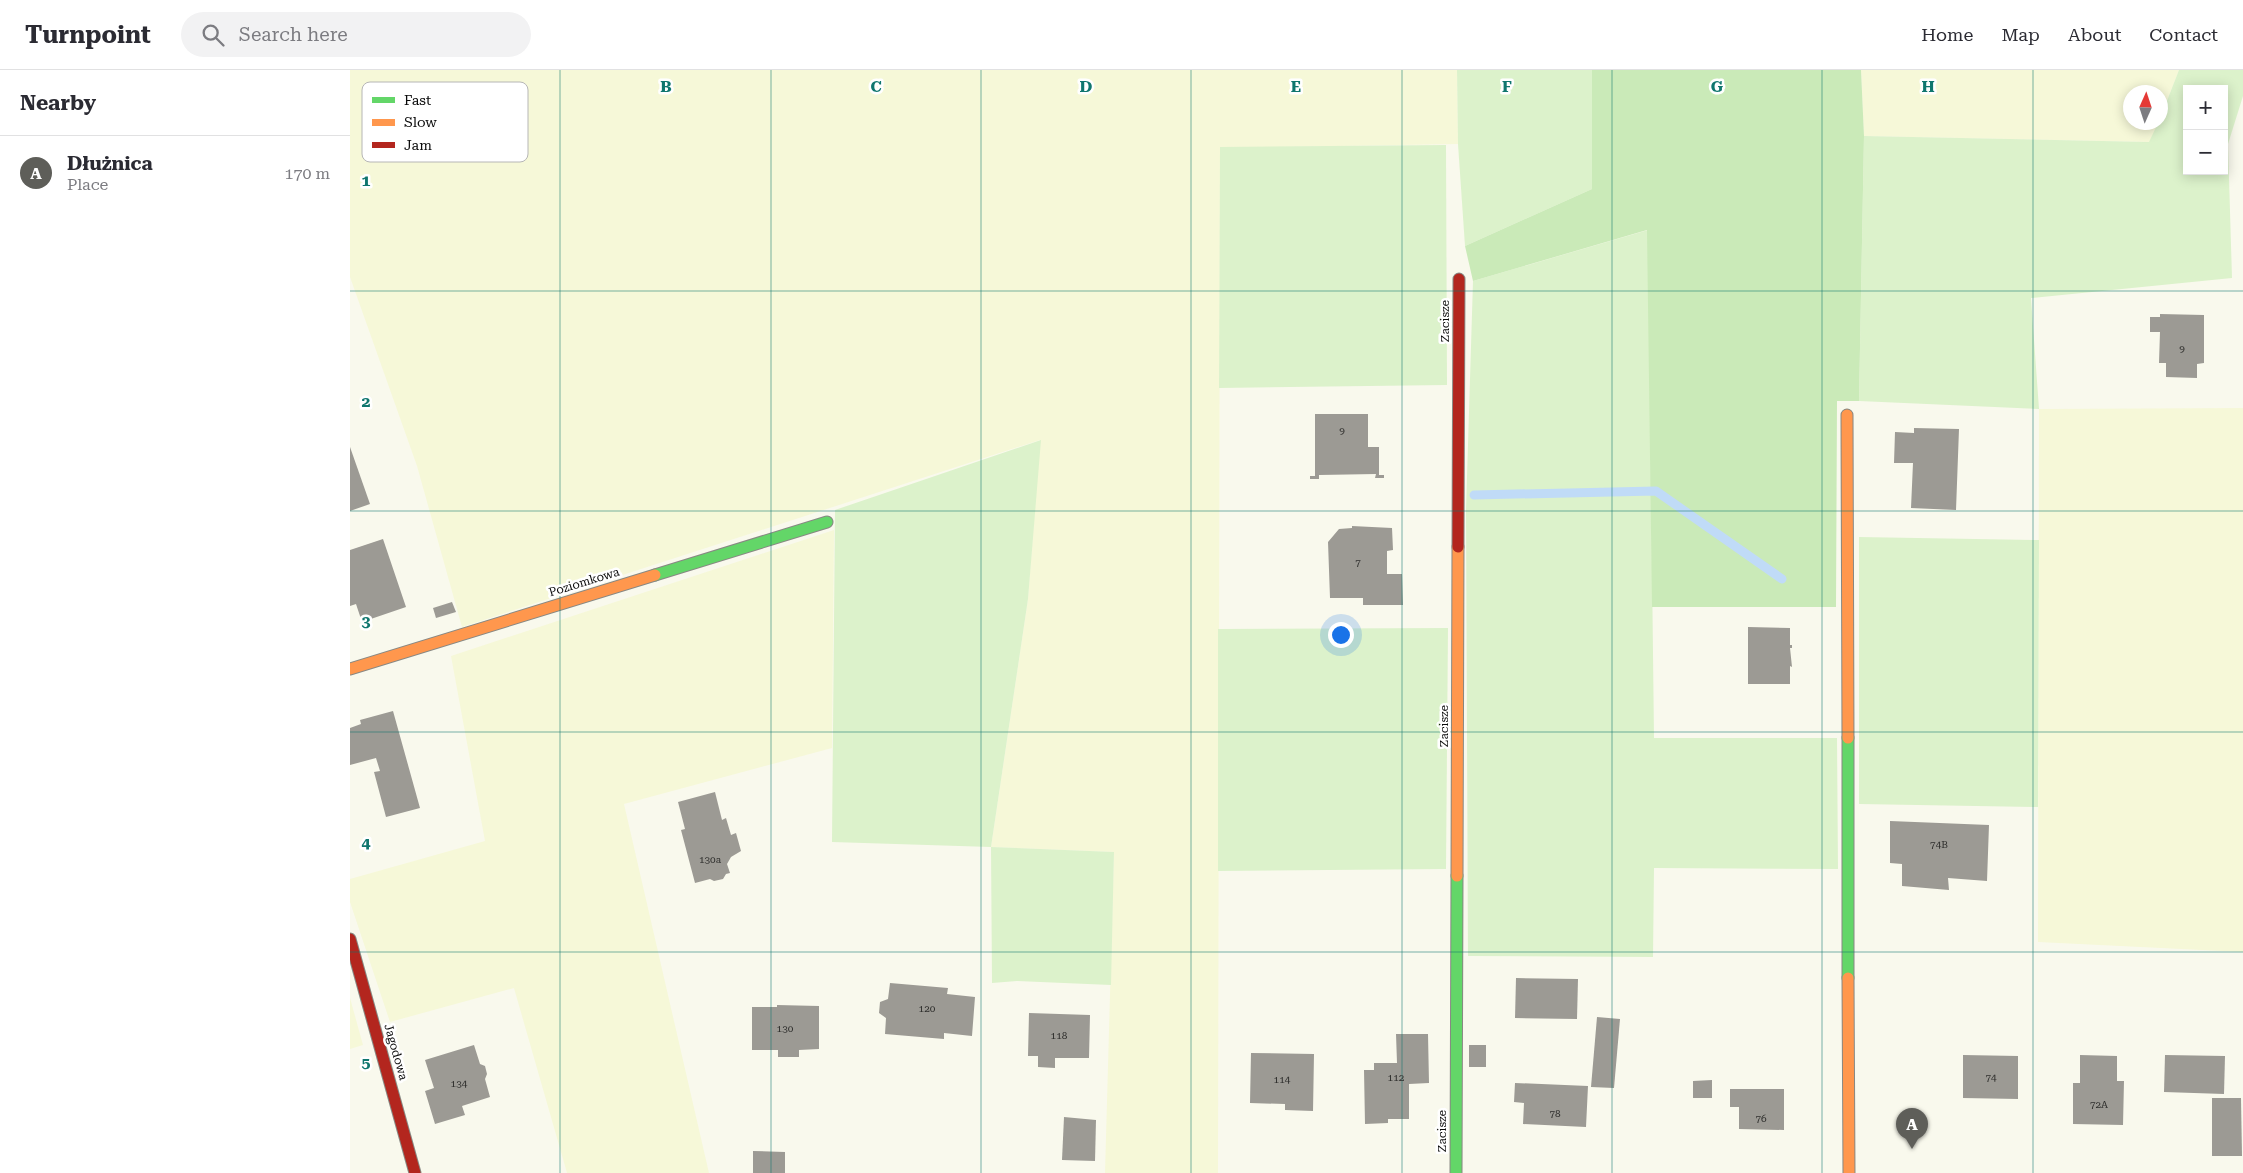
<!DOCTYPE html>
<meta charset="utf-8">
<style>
body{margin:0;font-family:"Roboto Serif",serif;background:#f2f2f3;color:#2b2b33}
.controls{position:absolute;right:15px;top:15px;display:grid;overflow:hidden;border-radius:0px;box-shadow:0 2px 12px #0003}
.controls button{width:45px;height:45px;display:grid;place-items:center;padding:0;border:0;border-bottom:1px solid #e1e1e2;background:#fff;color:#2b2b33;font:25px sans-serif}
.compass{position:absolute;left:1773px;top:15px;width:45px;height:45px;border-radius:50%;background:#fff;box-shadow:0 2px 12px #0003;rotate:3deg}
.you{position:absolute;left:990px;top:564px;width:18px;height:18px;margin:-12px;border:4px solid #fff;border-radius:50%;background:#1a73e8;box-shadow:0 0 0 8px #1a73e833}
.badge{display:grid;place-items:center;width:32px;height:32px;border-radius:50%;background:#5e5e59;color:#fff;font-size:16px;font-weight:700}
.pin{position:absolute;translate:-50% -41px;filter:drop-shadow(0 1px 2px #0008)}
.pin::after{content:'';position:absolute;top:26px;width:18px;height:15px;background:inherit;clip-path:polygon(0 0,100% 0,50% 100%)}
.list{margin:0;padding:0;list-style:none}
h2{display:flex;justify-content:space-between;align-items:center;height:65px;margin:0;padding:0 20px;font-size:21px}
h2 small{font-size:16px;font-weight:400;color:#7c7c81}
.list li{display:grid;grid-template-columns:32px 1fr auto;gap:15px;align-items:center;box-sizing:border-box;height:75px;padding:0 20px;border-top:1px solid #e1e1e2}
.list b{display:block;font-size:19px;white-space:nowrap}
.list p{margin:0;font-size:16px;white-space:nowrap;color:#7c7c81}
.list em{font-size:16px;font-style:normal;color:#7c7c81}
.icon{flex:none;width:28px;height:28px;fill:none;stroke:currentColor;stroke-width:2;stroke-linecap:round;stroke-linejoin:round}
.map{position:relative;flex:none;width:1893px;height:1103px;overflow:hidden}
header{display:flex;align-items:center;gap:30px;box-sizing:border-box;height:70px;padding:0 25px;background:#fff;border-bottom:1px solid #e1e1e2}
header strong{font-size:24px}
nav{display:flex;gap:28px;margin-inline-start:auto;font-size:18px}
.search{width:350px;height:45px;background:#f2f2f3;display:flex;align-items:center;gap:12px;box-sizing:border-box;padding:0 18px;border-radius:28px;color:#7c7c81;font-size:19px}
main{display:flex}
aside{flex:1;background:#fff}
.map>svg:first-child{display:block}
</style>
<header>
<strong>Turnpoint</strong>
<div class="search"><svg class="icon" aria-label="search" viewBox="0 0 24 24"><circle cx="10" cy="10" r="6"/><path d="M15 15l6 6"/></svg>Search here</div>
<nav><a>Home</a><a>Map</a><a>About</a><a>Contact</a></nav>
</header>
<main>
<aside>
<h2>Nearby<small></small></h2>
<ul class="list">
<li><span class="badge">A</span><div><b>Dłużnica</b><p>Place</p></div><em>170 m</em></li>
</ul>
</aside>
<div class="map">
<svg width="1893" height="1103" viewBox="0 0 1893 1103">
<rect width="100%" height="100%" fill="#f9f9ed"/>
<g fill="#f6f8d8">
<polygon points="0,0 1107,0 1108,74 870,78 868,1103 755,1103 764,782 641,777 678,529 690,370 112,557 67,396 0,207"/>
<polygon points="1511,0 1829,0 1811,46 1810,22 1780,22 1780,52 1808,53 1800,72 1514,66"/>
<polygon points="1893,338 1893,882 1688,872 1689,339"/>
<polygon points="484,460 482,678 274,734 359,1103 217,1103 164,918 40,952 0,832 0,809 135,771 101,586"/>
<polygon points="0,928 13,975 0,979"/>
</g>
<g fill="#dcf2cb" fill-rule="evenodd">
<polygon points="1107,0 1242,0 1242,119 1115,176 1108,74"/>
<path d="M1829,0H1893V26L1878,74L1882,208L1681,228L1689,339L1509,331L1514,66L1799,72L1808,53L1810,52L1811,46ZM1837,19H1874V101H1837Z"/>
<polygon points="1096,75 1097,315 869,318 870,77"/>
<polygon points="1298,160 1304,668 1487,668 1488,799 1304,798 1303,887 1118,886 1116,440 1123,211"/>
<polygon points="691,370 678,529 641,777 764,782 761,915 667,911 642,913 641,777 482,772 485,440"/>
<polygon points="1509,467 1689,470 1688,737 1509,734"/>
<polygon points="1098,558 1096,799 868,801 868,559"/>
</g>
<polygon fill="#caeab8" points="1242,0 1511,0 1514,66 1509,331 1487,331 1486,537 1302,537 1297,160 1123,211 1115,176 1242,119"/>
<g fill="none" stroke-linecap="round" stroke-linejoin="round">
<polyline stroke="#c0dbf7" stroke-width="9" points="1124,425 1306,421 1432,509"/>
</g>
<g fill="#9c9a94">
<polygon points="1810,244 1854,245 1854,293 1847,294 1847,308 1816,307 1816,293 1809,293 1810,262 1800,262 1800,247 1810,247"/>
<polygon points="965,344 1018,344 1018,377 1029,377 1029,405 1034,405 1034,408 1025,408 1026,404 969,405 969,409 960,409 960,406 965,406"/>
<polygon points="1564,358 1609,359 1606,440 1561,438 1563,393 1544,393 1545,362 1564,363"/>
<polygon points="0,377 20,434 0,441"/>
<polygon points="1002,456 1042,458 1043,480 1037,481 1037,504 1052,504 1053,535 1013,535 1013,528 980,528 978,472 989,459 1002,458"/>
<polygon points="33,469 56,537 12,552 6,534 0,536 0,480"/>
<polygon points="102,532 106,542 86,548 83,538"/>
<polygon points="1398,557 1440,558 1440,575 1442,575 1442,578 1440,578 1442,597 1440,596 1440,614 1398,614"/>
<polygon points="43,641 70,738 36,747 24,702 30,701 26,688 0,695 0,658 11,654 10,650"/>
<polygon points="365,722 372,750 376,748 381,765 386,763 391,781 381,787 377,794 380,803 376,804 373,809 364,811 360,809 345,813 331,760 335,759 328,732"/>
<polygon points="1540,751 1639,755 1637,811 1598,808 1599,820 1552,816 1552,794 1540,793"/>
<polygon points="1166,908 1228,909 1227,949 1165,948"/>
<polygon points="540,913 598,918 597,924 625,927 622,966 594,963 594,969 535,964 536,948 529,943 530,932 538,929"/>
<polygon points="427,935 469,936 469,979 449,980 449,987 428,987 428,980 402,980 402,937 427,937"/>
<polygon points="679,943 740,945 739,988 705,988 705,998 688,997 688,986 678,986"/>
<polygon points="1247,947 1270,949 1264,1018 1241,1017"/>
<polygon points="1046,964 1078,964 1079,1013 1059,1014 1059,1049 1038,1049 1038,1053 1015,1054 1014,1000 1024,1000 1024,993 1047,993"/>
<polygon points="124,975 130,994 135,996 137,1004 135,1009 140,1027 112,1036 115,1045 85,1054 75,1021 84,1018 75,990"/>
<rect x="1119" y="975" width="17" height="22"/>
<polygon points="901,983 964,984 963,1041 935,1040 935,1034 900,1033"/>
<polygon points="1613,985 1668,986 1668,1029 1613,1028"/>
<polygon points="1730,985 1767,986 1767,1011 1774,1011 1773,1055 1723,1054 1723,1013 1730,1013"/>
<polygon points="1815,985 1875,986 1874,1024 1814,1022"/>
<polygon points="1362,1010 1362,1028 1343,1028 1343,1011"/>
<polygon points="1165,1013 1238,1016 1236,1057 1173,1054 1174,1033 1164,1032"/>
<polygon points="1380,1019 1434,1019 1434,1060 1389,1059 1389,1037 1380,1037"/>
<polygon points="1862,1028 1891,1028 1892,1086 1862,1086"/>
<polygon points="714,1047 746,1050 745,1091 712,1090"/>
<polygon points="403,1081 435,1082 435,1103 403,1103"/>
</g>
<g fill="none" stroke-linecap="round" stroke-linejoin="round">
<defs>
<g id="fast">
<polyline points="305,505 477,452"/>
<polyline points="1498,668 1498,908"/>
<polyline points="1106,1103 1107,806"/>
</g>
<g id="slow">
<polyline points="1497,345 1498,668"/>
<polyline points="0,599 305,505"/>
<polyline points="1107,806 1108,477"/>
<polyline points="1498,908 1499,1103"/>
</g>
<g id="jam">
<polyline points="1108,477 1109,209"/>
<polyline points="0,869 65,1103"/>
</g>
</defs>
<use href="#fast" stroke="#888883" stroke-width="13"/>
<use href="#slow" stroke="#888883" stroke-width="13"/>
<use href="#jam" stroke="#888883" stroke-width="13"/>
<use href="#fast" stroke="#63d668" stroke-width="11"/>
<use href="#slow" stroke="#ff974d" stroke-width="11"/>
<use href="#jam" stroke="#b3261e" stroke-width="11"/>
</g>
<path fill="none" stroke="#0f766e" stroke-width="1" stroke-opacity="0.55" d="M210,0V1103M421,0V1103M631,0V1103M841,0V1103M1052,0V1103M1262,0V1103M1472,0V1103M1683,0V1103M0,221H1893M0,441H1893M0,662H1893M0,882H1893"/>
<g text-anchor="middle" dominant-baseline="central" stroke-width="5" stroke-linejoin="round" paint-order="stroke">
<g font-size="10" fill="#2e2e2c">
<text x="1832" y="278">9</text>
<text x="992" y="360">9</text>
<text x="1008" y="492">7</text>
<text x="1589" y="774">74B</text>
<text x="360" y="789">130a</text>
<text x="577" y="938">120</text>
<text x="435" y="958">130</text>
<text x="709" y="965">118</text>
<text x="1046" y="1007">112</text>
<text x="1641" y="1007">74</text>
<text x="932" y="1009">114</text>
<text x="109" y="1013">134</text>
<text x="1749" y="1034">72A</text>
<text x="1205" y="1043">78</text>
<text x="1411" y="1048">76</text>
</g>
<g font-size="12" fill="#0a0a0a" stroke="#fff">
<text transform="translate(1095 251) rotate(-90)">Zacisze</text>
<text transform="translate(234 512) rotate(-17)">Poziomkowa</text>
<text transform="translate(1094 656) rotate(-90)">Zacisze</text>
<text transform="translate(46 982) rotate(74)">Jagodowa</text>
<text transform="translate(1092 1061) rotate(-90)">Zacisze</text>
</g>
</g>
<rect x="12" y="12" width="166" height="80" rx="8" fill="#fff" stroke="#b6b6b6" stroke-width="1"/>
<rect x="22" y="27" width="23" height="6" fill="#63d668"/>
<rect x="22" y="49" width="23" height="7" fill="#ff974d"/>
<rect x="22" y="72" width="23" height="6" fill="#b3261e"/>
<g font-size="14" fill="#0a0a0a">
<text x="54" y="35">Fast</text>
<text x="54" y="57">Slow</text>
<text x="54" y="80">Jam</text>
</g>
<g font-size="16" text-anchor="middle" font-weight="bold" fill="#0f766e" stroke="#fff" stroke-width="5" stroke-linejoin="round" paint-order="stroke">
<text x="316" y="22">B</text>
<text x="526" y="22">C</text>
<text x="736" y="22">D</text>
<text x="946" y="22">E</text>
<text x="1157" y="22">F</text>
<text x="1367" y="22">G</text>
<text x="1578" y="22">H</text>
<text x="16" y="116">1</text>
<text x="16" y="337">2</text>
<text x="16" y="557">3</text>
<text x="16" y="778">4</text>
<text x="16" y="998">5</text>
</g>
</svg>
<div class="controls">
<button>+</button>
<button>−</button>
</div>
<svg class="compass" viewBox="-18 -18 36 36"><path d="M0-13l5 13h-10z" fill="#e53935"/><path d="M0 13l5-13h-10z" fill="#7c7c81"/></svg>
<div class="you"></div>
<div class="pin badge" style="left:1562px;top:1079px">A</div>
</div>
</main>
